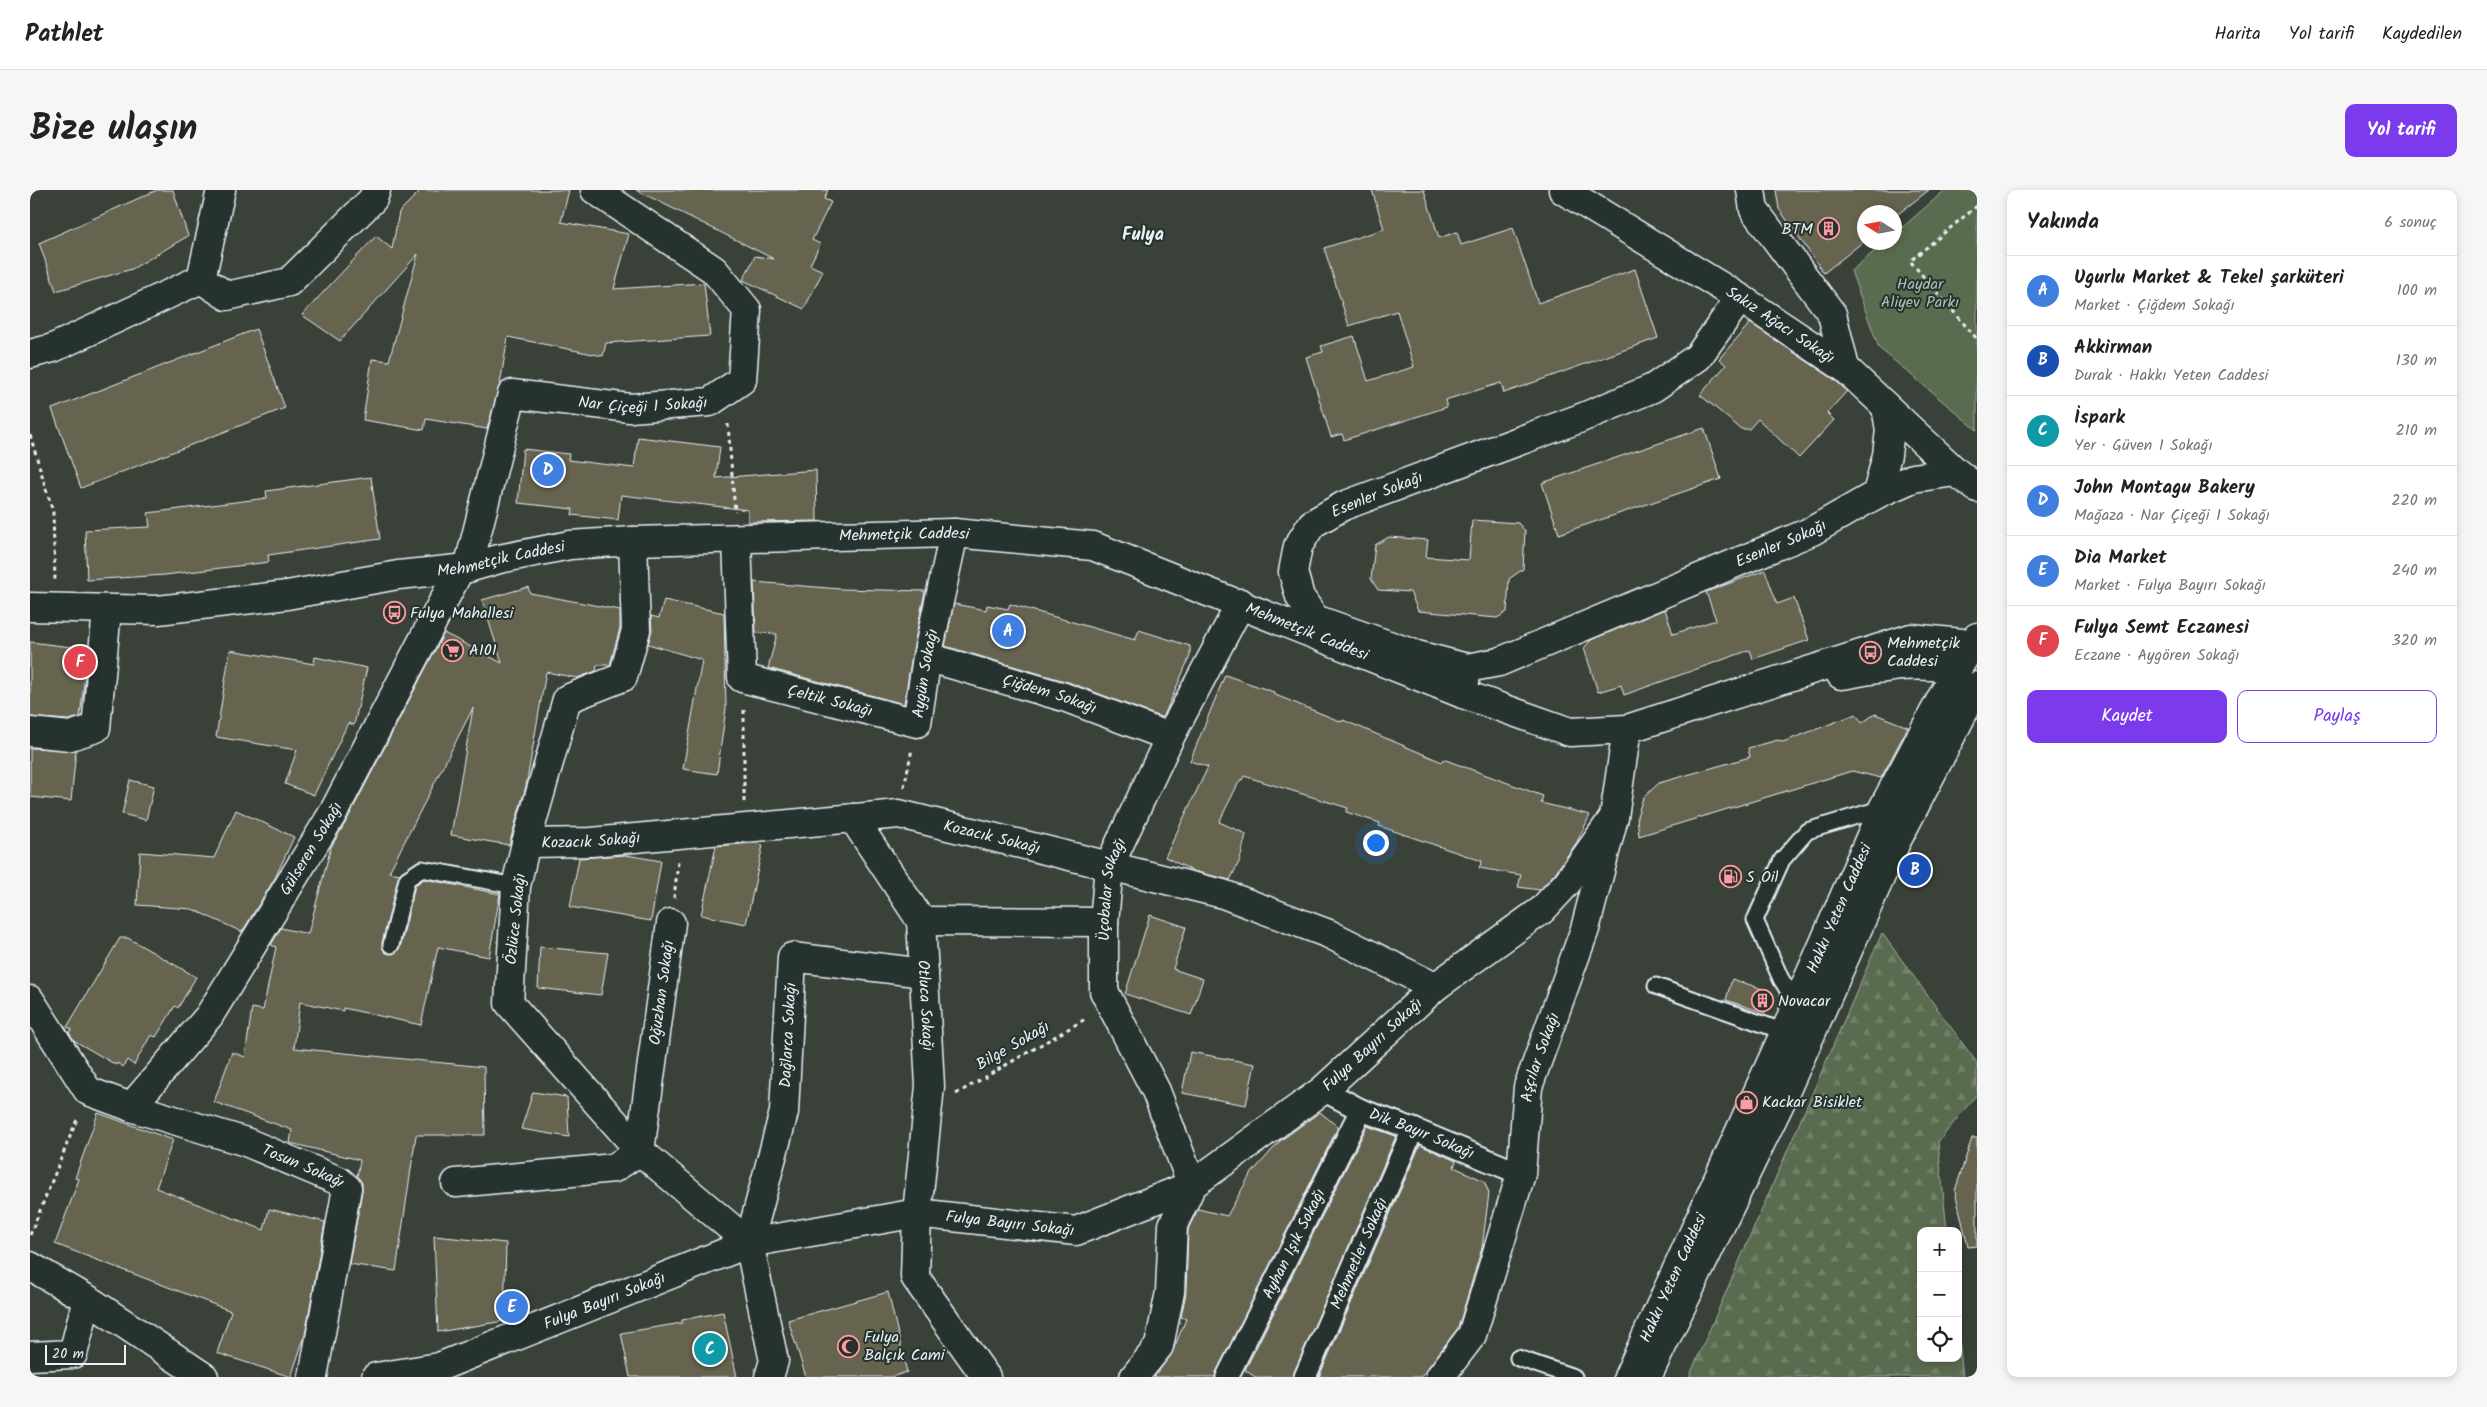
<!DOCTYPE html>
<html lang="tr">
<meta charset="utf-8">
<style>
body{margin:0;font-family:Kalam,sans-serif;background:#f6f6f6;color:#222}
.controls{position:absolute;right:15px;bottom:15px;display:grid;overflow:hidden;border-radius:10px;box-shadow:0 2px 8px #0003}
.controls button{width:45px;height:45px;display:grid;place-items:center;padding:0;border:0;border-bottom:1px solid #e0e0e0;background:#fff;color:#222;font:25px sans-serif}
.compass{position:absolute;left:1827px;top:15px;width:45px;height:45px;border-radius:50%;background:#fff;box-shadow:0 2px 8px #0003;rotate:281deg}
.scale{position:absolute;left:15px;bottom:12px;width:81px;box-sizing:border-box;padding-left:5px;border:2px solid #e8f1f8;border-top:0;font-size:14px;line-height:18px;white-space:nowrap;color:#e8f1f8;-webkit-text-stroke:4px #26332d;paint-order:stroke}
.you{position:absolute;left:1345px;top:652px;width:18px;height:18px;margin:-12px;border:4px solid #fff;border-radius:50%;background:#1a73e8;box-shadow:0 0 0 8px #1a73e833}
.badge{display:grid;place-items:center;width:32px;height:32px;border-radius:50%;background:#7c3aed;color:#fff;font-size:16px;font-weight:700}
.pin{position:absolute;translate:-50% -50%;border:2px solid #fff;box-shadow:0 1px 5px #0006}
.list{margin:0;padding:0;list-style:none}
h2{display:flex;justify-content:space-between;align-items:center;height:65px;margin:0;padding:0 20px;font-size:21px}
h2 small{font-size:16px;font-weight:400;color:#767676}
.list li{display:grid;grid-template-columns:32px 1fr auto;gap:15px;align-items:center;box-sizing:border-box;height:70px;padding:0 20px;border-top:1px solid #e0e0e0}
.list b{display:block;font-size:19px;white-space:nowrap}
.list p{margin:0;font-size:16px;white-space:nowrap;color:#767676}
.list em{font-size:16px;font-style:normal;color:#767676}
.actions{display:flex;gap:10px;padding:15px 20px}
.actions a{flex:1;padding:11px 0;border:1px solid #7c3aed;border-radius:10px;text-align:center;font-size:18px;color:#7c3aed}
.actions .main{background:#7c3aed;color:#fff}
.icon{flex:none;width:28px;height:28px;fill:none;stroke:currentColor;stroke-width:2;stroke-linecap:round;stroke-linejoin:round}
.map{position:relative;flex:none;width:1947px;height:1187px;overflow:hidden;border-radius:10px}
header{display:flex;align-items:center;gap:30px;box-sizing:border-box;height:70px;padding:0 25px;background:#fff;border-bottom:1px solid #e0e0e0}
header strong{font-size:24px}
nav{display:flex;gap:28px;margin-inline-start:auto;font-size:18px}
.intro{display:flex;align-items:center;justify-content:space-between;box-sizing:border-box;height:120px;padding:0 30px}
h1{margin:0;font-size:35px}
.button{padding:12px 22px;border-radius:10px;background:#7c3aed;color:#fff;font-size:18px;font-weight:700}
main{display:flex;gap:30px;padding:0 30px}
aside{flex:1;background:#fff;border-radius:10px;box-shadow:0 2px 8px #0003}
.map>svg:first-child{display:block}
</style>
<header>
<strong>Pathlet</strong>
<nav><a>Harita</a><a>Yol tarifi</a><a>Kaydedilen</a></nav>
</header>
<div class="intro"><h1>Bize ulaşın</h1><a class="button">Yol tarifi</a></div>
<main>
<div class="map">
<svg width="1947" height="1187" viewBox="0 0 1947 1187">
<defs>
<pattern id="forest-firs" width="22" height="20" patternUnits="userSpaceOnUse" patternTransform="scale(1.25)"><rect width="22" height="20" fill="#5a6c4f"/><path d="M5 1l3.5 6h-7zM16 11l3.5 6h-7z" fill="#728169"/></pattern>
</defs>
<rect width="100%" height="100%" fill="#394138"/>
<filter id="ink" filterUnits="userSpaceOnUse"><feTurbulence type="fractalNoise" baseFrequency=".02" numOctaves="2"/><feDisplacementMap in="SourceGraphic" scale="10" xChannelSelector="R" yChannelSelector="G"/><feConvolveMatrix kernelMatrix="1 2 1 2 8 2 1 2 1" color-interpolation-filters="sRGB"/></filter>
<g filter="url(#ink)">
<polygon fill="url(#forest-firs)" stroke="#a1aea4" points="1852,743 1947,873 1947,904 1908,952 1917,1041 1891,1041 1891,1168 1928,1168 1928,1140 1933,1187 1659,1187"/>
<polygon fill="#5a6c4f" stroke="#a1aea4" points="1915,0 1947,0 1947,240 1849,158 1821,81 1854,53 1864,52 1865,44"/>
<g fill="#666350" stroke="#e8f1f8">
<polygon points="127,0 143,0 158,46 102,79 26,101 9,53"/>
<polygon points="391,0 539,0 531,32 599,44 584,99 674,93 680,146 576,153 573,166 478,147 470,194 457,239 396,229 394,240 333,230 342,169 359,171 388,64 310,151 272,125 346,46 362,59 369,22"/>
<polygon points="606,0 798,0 794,9 801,12 782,50 790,54 780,75 793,81 774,119 713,90 725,66 744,69"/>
<polygon points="1342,0 1394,0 1409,48 1427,42 1431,55 1483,38 1508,113 1605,79 1628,148 1474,203 1471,193 1415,210 1417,217 1314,250 1312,244 1301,247 1276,167 1293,162 1291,156 1324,146 1338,191 1384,177 1367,121 1319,136 1294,58 1354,39"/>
<polygon points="1746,0 1899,0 1864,27 1864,22 1834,22 1834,51 1794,83 1749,19"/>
<polygon points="1720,133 1805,190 1817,201 1797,223 1804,230 1769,268 1728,229 1719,239 1711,239 1670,205 1696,175 1689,169"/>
<polygon points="226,139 255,218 51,298 22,219"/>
<polygon points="1674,238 1691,289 1529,344 1512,293"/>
<polygon points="608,247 690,257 686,288 786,280 787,331 718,332 718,320 591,305 588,330 542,325 543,319 488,313 493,259 539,264 538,270 604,278"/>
<polygon points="341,287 350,349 238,365 239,372 135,385 57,390 55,340 120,337 118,323 237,308 236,301"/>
<polygon points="1442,330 1488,333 1495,341 1493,379 1479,389 1477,422 1467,428 1388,421 1380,402 1348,400 1341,389 1345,355 1359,347 1398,350 1396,367 1439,370"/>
<polygon points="1735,380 1747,414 1764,408 1779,450 1723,469 1720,460 1594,505 1591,495 1568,502 1554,458 1561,450 1635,419 1643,444 1686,430 1676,402"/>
<polygon points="724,392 810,399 895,401 882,465 874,514 738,478 747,444 726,443"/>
<polygon points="498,397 500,403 590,420 590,438 580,475 567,475 566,481 547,488 516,482 496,596 479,655 421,645 443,518 359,682 370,684 352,753 355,762 363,764 370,758 385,695 394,689 470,704 459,767 408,757 391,835 313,818 313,821 270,812 264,858 454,877 455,945 386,945 366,1081 319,1074 332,1001 332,993 327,986 330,970 260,953 262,940 184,912 202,862 215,867 222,818 233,820 246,757 241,755 251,738 278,744 301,657 317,630 414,443 472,473 452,410"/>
<polygon points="634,410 694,423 696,518 687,584 653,579 672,470 618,454 622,440 621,426 629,428"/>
<polygon points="924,414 956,420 957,415 978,419 980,414 1105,450 1109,440 1160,456 1160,466 1133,528 1038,492 915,456"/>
<polygon points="0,452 58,459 50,527 38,530 0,527"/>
<polygon points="200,460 284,474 285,467 337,478 324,535 318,533 284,605 255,594 267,560 186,547"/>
<polygon points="1195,485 1244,502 1243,504 1312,532 1313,530 1412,572 1413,569 1513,606 1511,613 1560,625 1547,652 1525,683 1510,700 1488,697 1491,685 1449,678 1452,671 1349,636 1350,633 1316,622 1318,618 1214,586 1212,590 1210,590 1189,632 1216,644 1210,670 1200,690 1163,681 1135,667 1178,577 1160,571"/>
<polygon points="1826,524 1832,533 1845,524 1878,537 1851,588 1822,581 1609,646 1607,626 1613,608 1629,593 1720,567 1718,558 1748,550 1753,552"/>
<polygon points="0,558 46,560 41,611 0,607"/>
<polygon points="100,590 124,596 116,630 92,624"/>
<polygon points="206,620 264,647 245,688 212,742 162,719 107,715 110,662 184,668"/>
<polygon points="724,653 733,655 716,734 671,725 686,656"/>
<polygon points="596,665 631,671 621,731 540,717 549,668"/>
<polygon points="1120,725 1156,737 1143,779 1173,789 1161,825 1095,804"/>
<polygon points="90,748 98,748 166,787 148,818 145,816 126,847 121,845 104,875 97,870 93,877 87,873 86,875 45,851 39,843 42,839 37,837"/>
<polygon points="510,757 578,763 571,805 508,798"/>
<polygon points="1702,789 1742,802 1735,823 1696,810"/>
<polygon points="1160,862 1225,874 1216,915 1152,903"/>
<polygon points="503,902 537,907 539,947 491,939"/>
<polygon points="1290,922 1308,937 1185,1187 1124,1187 1141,1165 1156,1129 1151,1127 1156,1103 1158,1039 1168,1019 1197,1026 1220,985 1250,951"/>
<polygon points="68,923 143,950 126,998 234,1040 239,1019 295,1032 275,1145 261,1187 187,1163 201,1121 25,1054 49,989 45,988"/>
<polygon points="1337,936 1366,946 1263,1187 1225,1187 1215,1180"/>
<polygon points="1942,948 1947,948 1947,1056 1938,1057 1925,1001"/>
<polygon points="1390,955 1426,971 1424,977 1454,991 1459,1003 1452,1058 1428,1138 1391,1187 1289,1187"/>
<polygon points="404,1046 476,1053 474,1131 408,1142"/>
<polygon points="858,1102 877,1182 861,1187 776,1187 758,1130"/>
<polygon points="693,1122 707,1187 600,1187 591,1143 652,1133 652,1130"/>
</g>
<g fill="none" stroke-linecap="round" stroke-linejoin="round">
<defs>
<g id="service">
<polyline points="361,755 377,689 392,679 486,696"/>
<polyline points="1626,796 1755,842"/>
<polyline points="1767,815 1751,789 1725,730 1752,670 1777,641 1853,618"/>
<polyline points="1488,1168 1544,1187"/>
</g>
<g id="pedestrian">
<path id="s1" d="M1293,900L1331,920L1383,939L1491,984"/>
<path id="s2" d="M1197,1187L1331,920"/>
<path id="s3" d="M1275,1187L1383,939"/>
</g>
<g id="minor">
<polyline points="1721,0 1724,20 1802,124 1815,178"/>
<polyline points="171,89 197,106 259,92 343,9 346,0"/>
<path id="s4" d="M1710,108L1668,167L1623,198L1551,228L1313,316L1282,334L1268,356L1263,382L1270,407L1285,429L1387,465L1437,478L1469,472L1782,341L1847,304"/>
<polyline points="0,164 23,158 171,89 191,0"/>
<path id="s5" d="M707,350L712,488L887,533L897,467L924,343"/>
<polyline points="603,351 606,440 593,487 537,509 496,653 486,696 479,813 610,961 719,1053"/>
<path id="s6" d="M438,378L482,204L600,218L680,212L712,190L717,120L684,80L565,0"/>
<path id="s7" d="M897,467L1034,507L1140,547"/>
<polyline points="0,542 40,546 66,538 77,420"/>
<path id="s8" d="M823,628L891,731L900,896L887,1023L885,1087L956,1187"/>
<path id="s9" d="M496,653L561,652L869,624L1193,704L1299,744L1405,797"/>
<polyline points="891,731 1074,732"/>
<path id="s10" d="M0,810L58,901L101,917L216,952L309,991L317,998L283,1187"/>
<path id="s11" d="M101,917L179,826L303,623L430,379"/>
<path id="s12" d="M610,961L641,733"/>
<polyline points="426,993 584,978 610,961"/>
<path id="s13" d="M1162,995L1126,901L1074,801V732L1079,676L1140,547L1211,413"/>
<polyline points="0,1166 43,1164 57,1109"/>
<path id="s14" d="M346,1187L409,1177L719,1053L887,1023L1046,1041L1162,995L1293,900L1405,797L1512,720L1537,693L1584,627"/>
<path id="s15" d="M739,1187L744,1171L719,1053L754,922L762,767L894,783"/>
<polyline points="1104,1187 1129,1156 1140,1102 1143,1035 1162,995"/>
<path id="s16" d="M1410,1187L1442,1145L1491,984L1498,897L1555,739L1584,627L1597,539"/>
</g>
<g id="tertiary">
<path id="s17" d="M1533,0L1710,108L1815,178L1926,282L1947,298"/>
<polyline points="1847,304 1857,265 1860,240 1856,217"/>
<polyline points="1847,304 1883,288 1926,282"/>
<path id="s18" d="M0,417L128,420L257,405L368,385L438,378L469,369L540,355L603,351L924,343L1063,356L1433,504L1540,542L1597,539L1881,448L1942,454"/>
<path d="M1811,485C1854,478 1884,471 1927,479"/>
<polyline points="1433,504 1437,478"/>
<polyline points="57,1109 174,1187"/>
</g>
<g id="secondary">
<polyline points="0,1076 57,1109"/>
<path id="s19" d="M1598,1187L1755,842L1853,618L1927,479L1947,447"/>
<polyline points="1617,1187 1752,909 1866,652 1947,496"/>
</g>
</defs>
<use href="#service" stroke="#e8f1f8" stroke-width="19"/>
<use href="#pedestrian" stroke="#e8f1f8" stroke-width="25"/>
<use href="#minor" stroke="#e8f1f8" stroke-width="31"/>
<use href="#tertiary" stroke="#e8f1f8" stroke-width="31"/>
<use href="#secondary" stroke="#e8f1f8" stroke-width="31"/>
<g stroke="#e8f1f8" stroke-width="3" stroke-dasharray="4 4" stroke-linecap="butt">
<polyline points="1947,16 1880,71 1947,149"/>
<polyline points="698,234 705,322"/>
<polyline points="0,245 23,322 25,391"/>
<polyline points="874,597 882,559"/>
<polyline points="714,612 714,516"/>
<polyline points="644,708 648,672"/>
<polyline points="926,904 1057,828"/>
<polyline points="0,1045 48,927"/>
</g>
<use href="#service" stroke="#26332d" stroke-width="15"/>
<use href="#pedestrian" stroke="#26332d" stroke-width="21"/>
<use href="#minor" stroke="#26332d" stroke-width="28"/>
<use href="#tertiary" stroke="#26332d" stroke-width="28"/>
<use href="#secondary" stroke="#26332d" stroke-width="28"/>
</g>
</g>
<defs>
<symbol id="building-ring" viewBox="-11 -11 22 22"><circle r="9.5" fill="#26332d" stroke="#ff9aa2" stroke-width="1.5"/><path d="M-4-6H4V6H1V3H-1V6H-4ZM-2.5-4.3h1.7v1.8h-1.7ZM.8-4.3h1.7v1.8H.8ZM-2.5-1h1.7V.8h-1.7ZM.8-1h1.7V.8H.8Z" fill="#ff9aa2"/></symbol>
<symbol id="bus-ring" viewBox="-11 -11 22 22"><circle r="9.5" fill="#26332d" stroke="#ff9aa2" stroke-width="1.5"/><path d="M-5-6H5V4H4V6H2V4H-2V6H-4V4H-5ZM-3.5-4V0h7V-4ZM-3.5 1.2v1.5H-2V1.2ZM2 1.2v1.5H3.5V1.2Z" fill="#ff9aa2"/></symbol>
<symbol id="supermarket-ring" viewBox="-11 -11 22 22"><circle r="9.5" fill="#26332d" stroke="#ff9aa2" stroke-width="1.5"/><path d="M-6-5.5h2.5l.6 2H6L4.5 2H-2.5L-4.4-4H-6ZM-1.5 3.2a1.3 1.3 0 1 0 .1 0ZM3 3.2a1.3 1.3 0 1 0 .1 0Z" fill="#ff9aa2"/></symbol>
<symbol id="fuel-ring" viewBox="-11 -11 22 22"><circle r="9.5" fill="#26332d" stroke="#ff9aa2" stroke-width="1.5"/><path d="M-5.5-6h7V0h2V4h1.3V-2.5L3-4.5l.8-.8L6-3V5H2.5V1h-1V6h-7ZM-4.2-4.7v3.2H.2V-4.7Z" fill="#ff9aa2"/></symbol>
<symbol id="shop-ring" viewBox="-11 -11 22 22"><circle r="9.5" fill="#26332d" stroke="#ff9aa2" stroke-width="1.5"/><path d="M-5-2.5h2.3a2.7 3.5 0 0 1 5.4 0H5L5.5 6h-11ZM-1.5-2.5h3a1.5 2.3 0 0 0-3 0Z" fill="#ff9aa2"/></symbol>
<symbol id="mosque-ring" viewBox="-11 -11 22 22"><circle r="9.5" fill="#26332d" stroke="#ff9aa2" stroke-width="1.5"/><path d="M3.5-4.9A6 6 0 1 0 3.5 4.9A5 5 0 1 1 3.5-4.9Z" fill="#ff9aa2"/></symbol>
</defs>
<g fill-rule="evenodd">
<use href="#building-ring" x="1786" y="26" width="25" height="25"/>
<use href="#bus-ring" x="352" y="410" width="25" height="25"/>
<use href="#supermarket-ring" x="410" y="448" width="25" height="25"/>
<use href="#bus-ring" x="1828" y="450" width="25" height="25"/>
<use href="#fuel-ring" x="1688" y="674" width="25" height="25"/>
<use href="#building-ring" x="1720" y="798" width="25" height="25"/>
<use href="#shop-ring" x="1704" y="900" width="25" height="25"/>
<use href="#mosque-ring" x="806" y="1144" width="25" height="25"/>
</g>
<g text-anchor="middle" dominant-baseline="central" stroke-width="4" stroke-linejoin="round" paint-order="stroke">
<g font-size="16" fill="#e8f1f8" stroke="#26332d" text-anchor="start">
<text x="1783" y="39" text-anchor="end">BTM</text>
<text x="380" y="423">Fulya Mahallesi</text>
<text x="1857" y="453">Mehmetçik<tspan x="1857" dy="18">Caddesi</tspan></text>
<text x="439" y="460">A101</text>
<text x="1716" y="687">S Oil</text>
<text x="1748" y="811">Novacar</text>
<text x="1732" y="912">Kackar Bisiklet</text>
<text x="834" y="1147">Fulya<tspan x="834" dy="18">Balçık Cami</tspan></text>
</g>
<g font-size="16" fill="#afbcb4" stroke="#26332d">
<text x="1890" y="94">Haydar<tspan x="1890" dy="18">Aliyev Parkı</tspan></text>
</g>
<g font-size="16" fill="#e8f1f8" stroke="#26332d">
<text stroke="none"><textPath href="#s17" startOffset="256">Sakız Ağacı Sokağı</textPath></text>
<text stroke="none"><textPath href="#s6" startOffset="311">Nar Çiçeği 1 Sokağı</textPath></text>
<text transform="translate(1347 305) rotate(-22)">Esenler Sokağı</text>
<text stroke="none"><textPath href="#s18" startOffset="880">Mehmetçik Caddesi</textPath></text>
<text stroke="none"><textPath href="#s4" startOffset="1098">Esenler Sokağı</textPath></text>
<text stroke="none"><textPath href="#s18" startOffset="475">Mehmetçik Caddesi</textPath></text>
<text stroke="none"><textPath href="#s18" startOffset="1300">Mehmetçik Caddesi</textPath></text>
<text stroke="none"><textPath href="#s5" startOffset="369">Aygün Sokağı</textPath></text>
<text stroke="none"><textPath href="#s7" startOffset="128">Çiğdem Sokağı</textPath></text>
<text stroke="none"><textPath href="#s5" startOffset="229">Çeltik Sokağı</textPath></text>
<text stroke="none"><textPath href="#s9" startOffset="470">Kozacık Sokağı</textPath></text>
<text stroke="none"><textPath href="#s9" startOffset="65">Kozacık Sokağı</textPath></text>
<text stroke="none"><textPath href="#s11" startOffset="316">Gülseren Sokağı</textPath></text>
<text stroke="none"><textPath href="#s13" startOffset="316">Üçobalar Sokağı</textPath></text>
<text stroke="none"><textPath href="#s19" startOffset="514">Hakkı Yeten Caddesi</textPath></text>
<text transform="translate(486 729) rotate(-84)">Özlüce Sokağı</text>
<text stroke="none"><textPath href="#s12" startOffset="160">Oğuzhan Sokağı</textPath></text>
<text stroke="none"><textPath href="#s8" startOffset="208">Otluca Sokağı</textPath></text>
<text stroke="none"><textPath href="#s15" startOffset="350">Dağlarca Sokağı</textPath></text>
<text stroke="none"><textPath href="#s14" startOffset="1082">Fulya Bayırı Sokağı</textPath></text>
<text transform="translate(983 856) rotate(-30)">Bilge Sokağı</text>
<text stroke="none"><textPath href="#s16" startOffset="340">Aşçılar Sokağı</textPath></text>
<text stroke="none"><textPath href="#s1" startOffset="108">Dik Bayır Sokağı</textPath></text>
<text stroke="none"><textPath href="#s10" startOffset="336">Tosun Sokağı</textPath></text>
<text stroke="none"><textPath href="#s14" startOffset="662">Fulya Bayırı Sokağı</textPath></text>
<text stroke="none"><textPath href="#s2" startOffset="149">Ayhan Işık Sokağı</textPath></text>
<text stroke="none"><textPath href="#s3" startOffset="135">Mehmetler Sokağı</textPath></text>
<text stroke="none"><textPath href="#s19" startOffset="109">Hakkı Yeten Caddesi</textPath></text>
<text stroke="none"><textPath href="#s14" startOffset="242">Fulya Bayırı Sokağı</textPath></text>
</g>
<g font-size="18" font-weight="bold" fill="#e8f1f8" stroke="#26332d">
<text x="1113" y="45">Fulya</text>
</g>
</g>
</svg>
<div class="controls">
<button>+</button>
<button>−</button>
<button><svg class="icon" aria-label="locate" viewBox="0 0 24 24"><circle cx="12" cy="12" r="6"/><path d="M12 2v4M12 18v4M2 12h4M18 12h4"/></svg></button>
</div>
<svg class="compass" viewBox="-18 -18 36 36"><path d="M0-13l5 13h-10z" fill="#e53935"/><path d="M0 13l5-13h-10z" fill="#767676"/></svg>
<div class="scale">20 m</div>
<div class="you"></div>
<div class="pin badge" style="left:978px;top:441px;background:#3f7fe0">A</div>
<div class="pin badge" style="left:1885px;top:680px;background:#1a4fb4">B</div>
<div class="pin badge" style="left:680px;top:1159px;background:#0f9aa8">C</div>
<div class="pin badge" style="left:518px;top:280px;background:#3f7fe0">D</div>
<div class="pin badge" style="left:482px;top:1117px;background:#3f7fe0">E</div>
<div class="pin badge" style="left:50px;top:472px;background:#e0444e">F</div>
</div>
<aside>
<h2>Yakında<small>6 sonuç</small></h2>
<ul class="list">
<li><span class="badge" style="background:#3f7fe0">A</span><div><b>Ugurlu Market &amp; Tekel şarküteri</b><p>Market · Çiğdem Sokağı</p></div><em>100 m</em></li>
<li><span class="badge" style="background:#1a4fb4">B</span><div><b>Akkirman</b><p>Durak · Hakkı Yeten Caddesi</p></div><em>130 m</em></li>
<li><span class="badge" style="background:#0f9aa8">C</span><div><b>İspark</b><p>Yer · Güven 1 Sokağı</p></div><em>210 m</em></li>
<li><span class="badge" style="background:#3f7fe0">D</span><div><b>John Montagu Bakery</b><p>Mağaza · Nar Çiçeği 1 Sokağı</p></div><em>220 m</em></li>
<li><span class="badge" style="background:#3f7fe0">E</span><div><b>Dia Market</b><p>Market · Fulya Bayırı Sokağı</p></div><em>240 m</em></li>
<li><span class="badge" style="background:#e0444e">F</span><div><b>Fulya Semt Eczanesi</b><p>Eczane · Aygören Sokağı</p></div><em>320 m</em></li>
</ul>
<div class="actions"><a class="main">Kaydet</a><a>Paylaş</a></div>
</aside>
</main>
